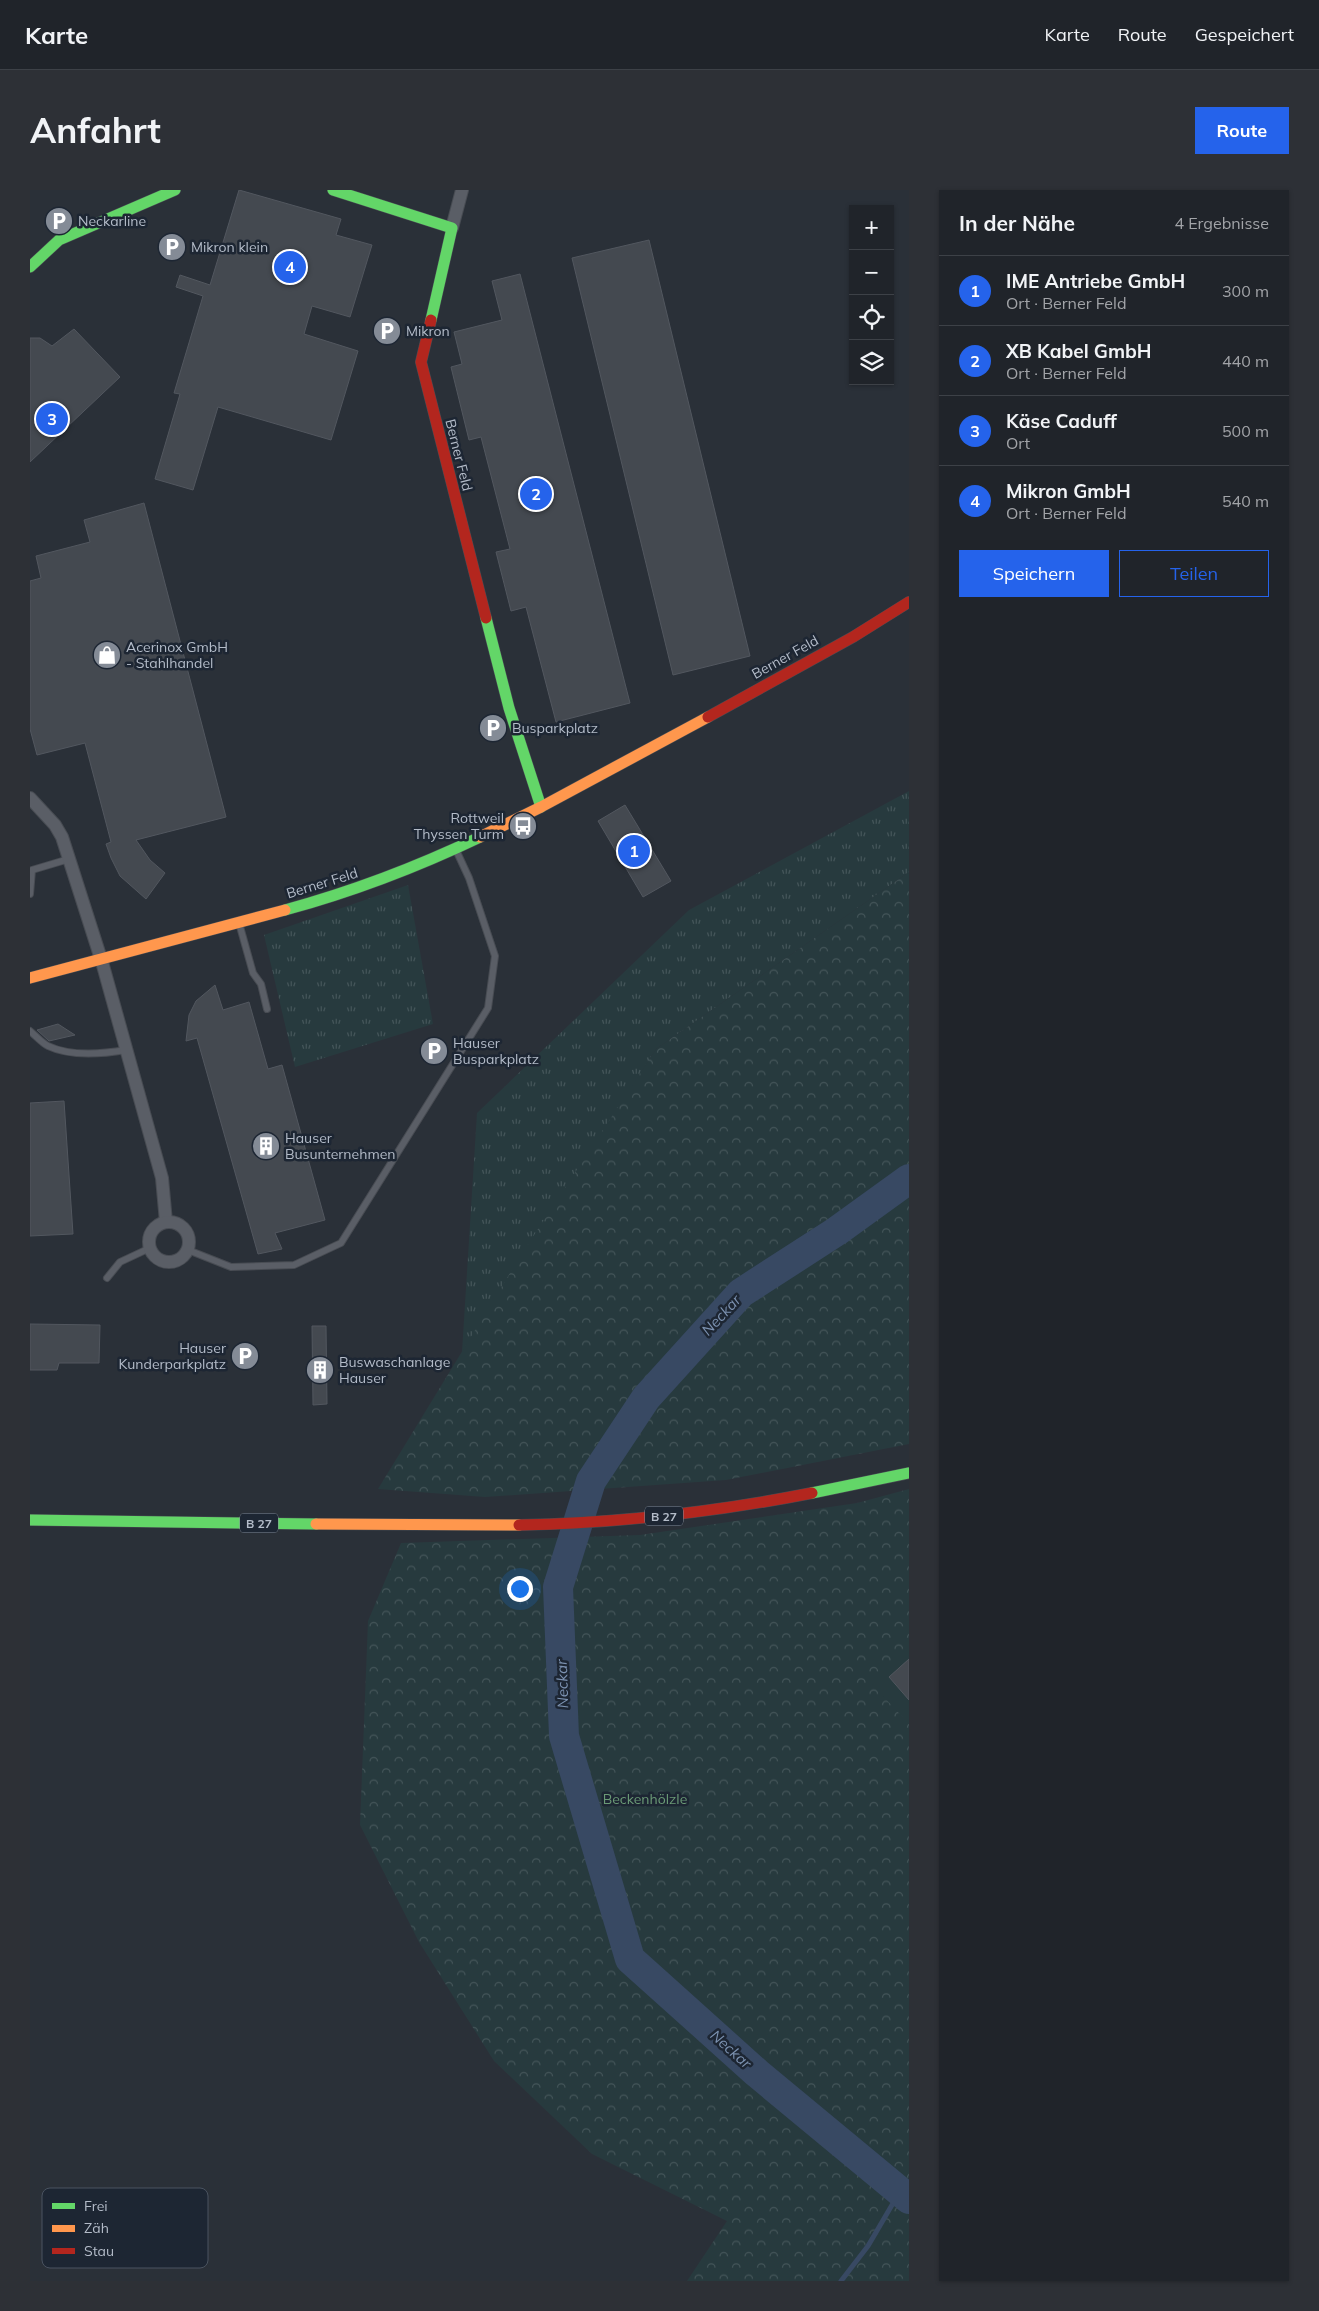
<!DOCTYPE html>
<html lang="de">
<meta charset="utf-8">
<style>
body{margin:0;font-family:Mulish,sans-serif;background:#2d3036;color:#f1f3f6}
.controls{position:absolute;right:15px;top:15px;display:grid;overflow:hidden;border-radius:0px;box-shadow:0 1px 4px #0004}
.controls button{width:45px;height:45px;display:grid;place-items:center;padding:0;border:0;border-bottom:1px solid #3d4147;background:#20242a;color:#f1f3f6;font:25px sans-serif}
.you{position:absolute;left:489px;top:1398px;width:18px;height:18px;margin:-12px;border:4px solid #fff;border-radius:50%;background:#1a73e8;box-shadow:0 0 0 8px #1a73e833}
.badge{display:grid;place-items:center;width:32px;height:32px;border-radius:50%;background:#2563eb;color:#fff;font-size:16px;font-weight:700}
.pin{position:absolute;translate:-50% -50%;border:2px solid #fff;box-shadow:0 1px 5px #0006}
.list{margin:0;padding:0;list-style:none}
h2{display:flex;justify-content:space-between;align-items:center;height:65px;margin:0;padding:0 20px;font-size:21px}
h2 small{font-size:16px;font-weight:400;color:#a2a4a8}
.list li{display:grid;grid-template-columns:32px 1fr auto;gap:15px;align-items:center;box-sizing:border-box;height:70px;padding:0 20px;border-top:1px solid #3d4147}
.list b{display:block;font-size:19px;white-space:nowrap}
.list p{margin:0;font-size:16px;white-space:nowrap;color:#a2a4a8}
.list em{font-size:16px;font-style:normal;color:#a2a4a8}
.actions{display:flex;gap:10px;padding:15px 20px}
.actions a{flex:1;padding:11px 0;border:1px solid #2563eb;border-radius:0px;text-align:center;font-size:18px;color:#2563eb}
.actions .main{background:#2563eb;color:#fff}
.icon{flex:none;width:28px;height:28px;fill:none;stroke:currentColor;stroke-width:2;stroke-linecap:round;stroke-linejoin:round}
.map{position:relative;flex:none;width:879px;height:2091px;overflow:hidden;border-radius:0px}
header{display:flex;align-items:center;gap:30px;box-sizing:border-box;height:70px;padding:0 25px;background:#20242a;border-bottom:1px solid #3d4147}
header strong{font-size:24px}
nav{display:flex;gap:28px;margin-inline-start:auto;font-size:18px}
.intro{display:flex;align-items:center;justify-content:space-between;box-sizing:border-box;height:120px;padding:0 30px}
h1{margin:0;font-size:35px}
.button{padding:12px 22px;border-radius:0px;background:#2563eb;color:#fff;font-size:18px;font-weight:700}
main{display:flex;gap:30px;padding:0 30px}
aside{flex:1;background:#20242a;border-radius:0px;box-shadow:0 1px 4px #0004}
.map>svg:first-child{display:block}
</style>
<header>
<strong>Karte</strong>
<nav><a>Karte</a><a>Route</a><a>Gespeichert</a></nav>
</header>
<div class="intro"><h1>Anfahrt</h1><a class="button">Route</a></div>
<main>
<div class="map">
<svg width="879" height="2091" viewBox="0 0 879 2091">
<defs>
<pattern id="grass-tufts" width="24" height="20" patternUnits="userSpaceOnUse" patternTransform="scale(1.25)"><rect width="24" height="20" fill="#273a3e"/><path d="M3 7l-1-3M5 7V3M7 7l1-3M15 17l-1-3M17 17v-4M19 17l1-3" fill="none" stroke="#445559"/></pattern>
<pattern id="forest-crowns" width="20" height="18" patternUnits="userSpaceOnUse" patternTransform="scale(1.25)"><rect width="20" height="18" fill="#273a3e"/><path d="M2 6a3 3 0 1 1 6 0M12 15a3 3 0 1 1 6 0" fill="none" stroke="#445559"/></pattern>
</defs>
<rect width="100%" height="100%" fill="#2a3038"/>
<g fill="url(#grass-tufts)">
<polygon points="879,601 879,682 626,859 432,1162 447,923 659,720"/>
<polygon points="378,695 403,834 265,877 234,745"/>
</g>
<g fill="url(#forest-crowns)">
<polygon points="879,682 879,1254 696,1290 455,1307 348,1299 491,1065 626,859"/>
<polygon points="879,1299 879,2091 657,2091 697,2031 562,1964 464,1871 389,1752 330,1635 338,1431 371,1353 610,1345 827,1313"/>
</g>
<polygon fill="#273a3e" points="879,1461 879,1534 842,1494"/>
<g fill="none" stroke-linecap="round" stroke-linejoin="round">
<polyline stroke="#384963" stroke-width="5" points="811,2091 838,2056 869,2003"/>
<polyline stroke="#384963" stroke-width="30" points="879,989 807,1041 711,1103 616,1208 561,1291 528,1397 534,1546 600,1769 727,1883 879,2009"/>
</g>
<g fill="#444950" stroke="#52575f">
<polygon points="209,0 311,29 306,45 342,55 320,127 282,116 274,144 328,161 301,250 188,217 163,300 125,289 150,204 144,203 173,106 146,97 150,85 180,95"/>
<polygon points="619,50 720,466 643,485 542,68"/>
<polygon points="490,84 600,513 526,532 496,417 481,421 466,362 480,359 451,247 439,250 421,177 432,174 424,142 472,130 462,91"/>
<polygon points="44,139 90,187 0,272 0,148 10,148 22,156"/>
<polygon points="114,313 196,627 106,650 120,670 135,683 116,709 90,686 81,668 76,654 81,652 55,553 7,565 0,539 0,391 11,388 6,366 60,352 54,330"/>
<polygon points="595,615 641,691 613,707 568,631"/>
<polygon points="185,795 193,820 219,812 238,879 252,875 295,1030 245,1043 252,1059 228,1064 167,848 156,851 159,825 166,811"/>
<polygon points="28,834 45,845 19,851 7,840"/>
<polygon points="34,911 43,1044 0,1046 0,913"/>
<polygon points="0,1134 70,1135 69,1173 29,1173 27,1180 0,1180"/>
<polygon points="282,1136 296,1136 297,1214 283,1215"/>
<polygon points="879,1469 879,1510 859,1487"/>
</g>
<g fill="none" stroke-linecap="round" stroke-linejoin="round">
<defs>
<g id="lane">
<polyline points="0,704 2,680 39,669"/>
<polyline points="209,733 223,783 231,794 237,819"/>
<path d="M0,841C6,846 12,853 18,856C41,867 72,864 96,860"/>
<polyline points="158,1060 201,1077 264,1075 311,1053 458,818 465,766 439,688 426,660"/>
<polyline points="77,1088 90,1072 120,1058"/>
</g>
<g id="street">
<polyline points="422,38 432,0"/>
<polyline points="0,608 25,635 32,647 41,675 72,772 132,988 136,1032"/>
<circle cx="139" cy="1052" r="20"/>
</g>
<g id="fast">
<polyline points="303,0 422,38 401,130"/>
<polyline points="0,77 29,50 145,0"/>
<polyline points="456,428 479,518 511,617"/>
<path d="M255,720C325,701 385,678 450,647"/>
<polyline points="782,1303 879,1283"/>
<polyline points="0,1330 286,1334"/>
</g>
<g id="slow">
<polyline points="450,647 511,617 678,527"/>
<polyline points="0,788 255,720"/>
<polyline points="286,1334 489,1335"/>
</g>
<g id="jam">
<polyline points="401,130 391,172 456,428"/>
<polyline points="678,527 823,447 879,412"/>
<path d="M489,1335C588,1333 685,1322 782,1303"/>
</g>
</defs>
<use href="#lane" stroke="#484c53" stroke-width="8"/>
<use href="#street" stroke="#484c53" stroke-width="14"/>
<use href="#fast" stroke="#484c53" stroke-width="12"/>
<use href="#slow" stroke="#484c53" stroke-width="12"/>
<use href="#jam" stroke="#484c53" stroke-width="12"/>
<use href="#lane" stroke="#5a5e66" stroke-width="6"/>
<use href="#street" stroke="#5a5e66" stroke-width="12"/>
<use href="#fast" stroke="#63d668" stroke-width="11"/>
<use href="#slow" stroke="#ff974d" stroke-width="11"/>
<use href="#jam" stroke="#b3261e" stroke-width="11"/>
</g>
<defs>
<symbol id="parking-disc" viewBox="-11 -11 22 22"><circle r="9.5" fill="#848b96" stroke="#1d2633"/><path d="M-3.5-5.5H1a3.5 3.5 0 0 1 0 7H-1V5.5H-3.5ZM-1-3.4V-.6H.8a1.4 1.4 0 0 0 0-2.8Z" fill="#fff"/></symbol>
<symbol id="shop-disc" viewBox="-11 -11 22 22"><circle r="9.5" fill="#848b96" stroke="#1d2633"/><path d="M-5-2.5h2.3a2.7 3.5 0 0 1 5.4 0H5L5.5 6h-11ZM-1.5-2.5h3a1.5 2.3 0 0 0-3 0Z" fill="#fff"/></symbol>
<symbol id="bus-disc" viewBox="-11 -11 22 22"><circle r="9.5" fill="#848b96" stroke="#1d2633"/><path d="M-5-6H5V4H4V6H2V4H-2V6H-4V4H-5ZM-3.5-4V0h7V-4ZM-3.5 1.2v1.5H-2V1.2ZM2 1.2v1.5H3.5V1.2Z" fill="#fff"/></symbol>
<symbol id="building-disc" viewBox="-11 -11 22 22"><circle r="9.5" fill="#848b96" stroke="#1d2633"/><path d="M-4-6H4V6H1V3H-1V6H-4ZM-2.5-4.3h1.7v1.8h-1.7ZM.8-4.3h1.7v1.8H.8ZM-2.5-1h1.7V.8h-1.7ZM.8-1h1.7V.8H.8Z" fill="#fff"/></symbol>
</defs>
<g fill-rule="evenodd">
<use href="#parking-disc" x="13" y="15" width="32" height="32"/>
<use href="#parking-disc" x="126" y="41" width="32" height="32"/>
<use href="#parking-disc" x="341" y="125" width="32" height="32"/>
<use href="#shop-disc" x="61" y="449" width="32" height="32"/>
<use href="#parking-disc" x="447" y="522" width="32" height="32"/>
<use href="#bus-disc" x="477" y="620" width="32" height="32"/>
<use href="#parking-disc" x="388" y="845" width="32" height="32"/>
<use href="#building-disc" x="220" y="940" width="32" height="32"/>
<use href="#parking-disc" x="199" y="1150" width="32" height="32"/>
<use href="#building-disc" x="274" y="1164" width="32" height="32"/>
</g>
<g text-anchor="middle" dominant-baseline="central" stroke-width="5" stroke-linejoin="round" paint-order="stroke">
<g fill="#1d2633" stroke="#878f9c" stroke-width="1">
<rect x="615" y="1316.5" width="38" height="19" rx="4"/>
<rect x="210" y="1323.5" width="38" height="19" rx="4"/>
</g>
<g font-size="12" font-weight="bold" fill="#b4bcc9">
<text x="634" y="1326">B 27</text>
<text x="229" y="1333">B 27</text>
</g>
<g font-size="14" fill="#b4bcc9" stroke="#1d2633" text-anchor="start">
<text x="48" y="31">Neckarline</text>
<text x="161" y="57">Mikron klein</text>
<text x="376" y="141">Mikron</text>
<text x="96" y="457">Acerinox GmbH<tspan x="96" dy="16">- Stahlhandel</tspan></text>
<text x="482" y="538">Busparkplatz</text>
<text x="474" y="628" text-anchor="end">Rottweil<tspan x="474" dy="16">Thyssen Turm</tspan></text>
<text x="423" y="853">Hauser<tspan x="423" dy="16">Busparkplatz</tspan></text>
<text x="255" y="948">Hauser<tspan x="255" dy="16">Busunternehmen</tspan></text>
<text x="196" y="1158" text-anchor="end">Hauser<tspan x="196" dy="16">Kunderparkplatz</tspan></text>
<text x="309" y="1172">Buswaschanlage<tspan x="309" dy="16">Hauser</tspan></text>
</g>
<g font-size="14" fill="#b4bcc9" stroke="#1d2633">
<text transform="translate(429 265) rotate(76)">Berner Feld</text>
<text transform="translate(755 467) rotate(-29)">Berner Feld</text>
<text transform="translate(292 693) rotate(-17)">Berner Feld</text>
</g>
<g font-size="14" fill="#6b9a76" stroke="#1d2633">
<text x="615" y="1609">Beckenhölzle</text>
</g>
<g font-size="15" font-style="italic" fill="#7c92b1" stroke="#1d2633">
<text transform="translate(691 1125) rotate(-47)">Neckar</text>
<text transform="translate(532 1494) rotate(-92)">Neckar</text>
<text transform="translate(701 1859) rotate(42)">Neckar</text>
</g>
</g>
<rect x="12" y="1998" width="166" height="80" rx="8" fill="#1d2633" stroke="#4a5360" stroke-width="1"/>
<rect x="22" y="2013" width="23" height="6" fill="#63d668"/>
<rect x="22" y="2035" width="23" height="7" fill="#ff974d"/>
<rect x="22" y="2058" width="23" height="6" fill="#b3261e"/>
<g font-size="14" fill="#b4bcc9">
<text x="54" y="2021">Frei</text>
<text x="54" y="2043">Zäh</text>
<text x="54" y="2066">Stau</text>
</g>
</svg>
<div class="controls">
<button>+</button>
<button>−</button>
<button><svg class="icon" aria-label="locate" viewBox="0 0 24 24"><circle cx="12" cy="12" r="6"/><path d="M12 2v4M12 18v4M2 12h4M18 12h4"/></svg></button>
<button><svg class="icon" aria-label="layers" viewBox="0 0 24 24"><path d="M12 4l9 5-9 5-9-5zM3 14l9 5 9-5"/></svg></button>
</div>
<div class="you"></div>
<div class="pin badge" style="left:604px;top:661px">1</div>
<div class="pin badge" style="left:506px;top:304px">2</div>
<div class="pin badge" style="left:22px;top:229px">3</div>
<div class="pin badge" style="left:260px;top:77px">4</div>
</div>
<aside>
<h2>In der Nähe<small>4 Ergebnisse</small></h2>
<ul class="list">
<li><span class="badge">1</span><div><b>IME Antriebe GmbH</b><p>Ort · Berner Feld</p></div><em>300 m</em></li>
<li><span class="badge">2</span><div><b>XB Kabel GmbH</b><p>Ort · Berner Feld</p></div><em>440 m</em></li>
<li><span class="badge">3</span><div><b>Käse Caduff</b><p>Ort</p></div><em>500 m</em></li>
<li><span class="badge">4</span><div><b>Mikron GmbH</b><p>Ort · Berner Feld</p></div><em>540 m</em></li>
</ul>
<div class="actions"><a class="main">Speichern</a><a>Teilen</a></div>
</aside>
</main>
